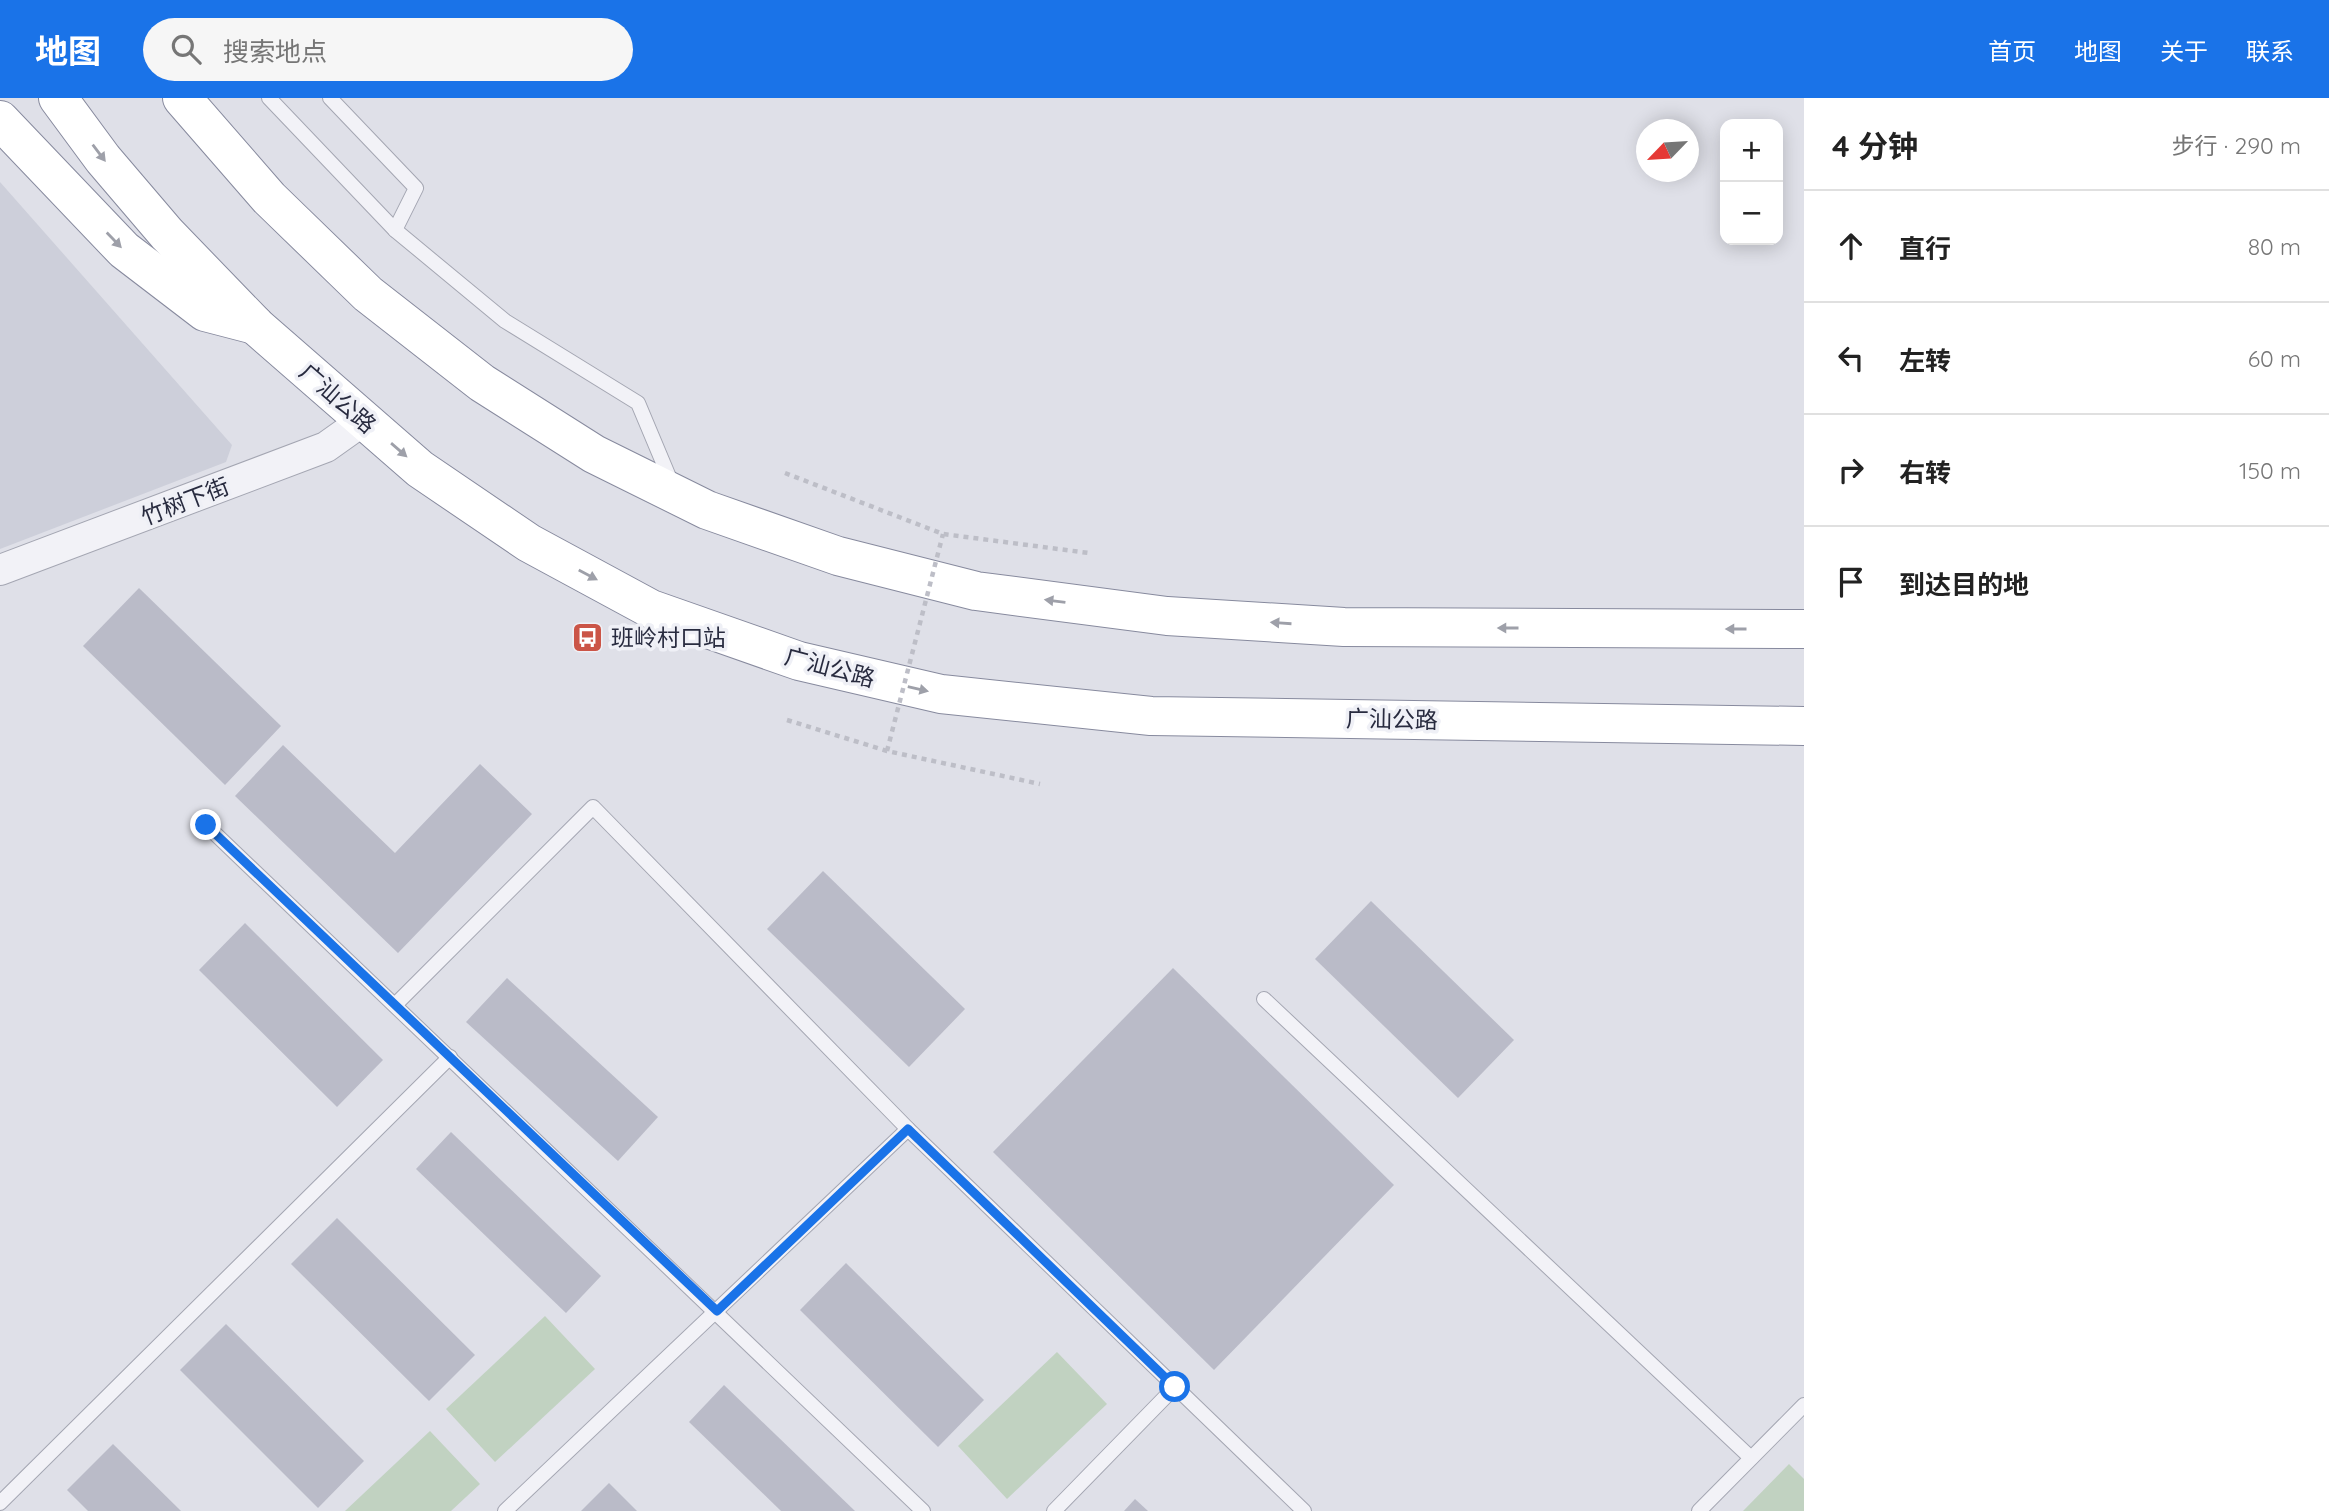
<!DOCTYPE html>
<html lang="zh">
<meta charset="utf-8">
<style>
body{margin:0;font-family:Quicksand,"Noto Sans SC",sans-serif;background:#f6f6f6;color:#222}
.controls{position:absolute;right:21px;top:21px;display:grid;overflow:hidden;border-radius:14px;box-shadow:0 4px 18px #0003}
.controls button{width:63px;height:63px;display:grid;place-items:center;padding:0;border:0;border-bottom:2px solid #e0e0e0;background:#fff;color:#222;font:35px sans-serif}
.compass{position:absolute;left:1636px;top:21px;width:63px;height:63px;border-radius:50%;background:#fff;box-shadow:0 4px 18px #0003;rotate:245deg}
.stop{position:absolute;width:21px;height:21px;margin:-16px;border:5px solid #1a73e8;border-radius:50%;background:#fff}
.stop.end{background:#1a73e8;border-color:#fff;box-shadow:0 2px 7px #0008}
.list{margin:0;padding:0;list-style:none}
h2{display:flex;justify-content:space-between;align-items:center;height:91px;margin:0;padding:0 28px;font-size:30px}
h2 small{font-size:23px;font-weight:400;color:#767676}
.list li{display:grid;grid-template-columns:46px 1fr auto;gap:21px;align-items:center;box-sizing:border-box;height:112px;padding:0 28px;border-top:2px solid #e0e0e0}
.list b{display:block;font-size:26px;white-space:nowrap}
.list em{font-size:23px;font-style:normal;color:#767676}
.icon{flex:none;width:38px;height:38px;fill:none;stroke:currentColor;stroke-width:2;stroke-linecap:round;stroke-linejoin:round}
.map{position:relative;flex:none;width:1804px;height:1413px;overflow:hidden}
header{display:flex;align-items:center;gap:42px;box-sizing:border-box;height:98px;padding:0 35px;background:#1a73e8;color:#fff}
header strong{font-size:33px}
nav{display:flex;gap:38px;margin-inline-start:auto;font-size:24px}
.search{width:490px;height:63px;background:#f6f6f6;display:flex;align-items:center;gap:18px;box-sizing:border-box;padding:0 24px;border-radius:38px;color:#767676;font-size:26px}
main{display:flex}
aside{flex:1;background:#fff}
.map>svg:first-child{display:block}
</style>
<header>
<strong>地图</strong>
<div class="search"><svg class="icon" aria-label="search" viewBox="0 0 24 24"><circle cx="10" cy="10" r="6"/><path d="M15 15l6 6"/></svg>搜索地点</div>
<nav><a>首页</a><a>地图</a><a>关于</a><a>联系</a></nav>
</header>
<main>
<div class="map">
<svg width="1804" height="1413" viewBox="0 0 1804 1413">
<rect width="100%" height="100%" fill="#dfe0e8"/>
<polygon fill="#cdcfda" points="0,84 232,347 226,364 0,451"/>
<g fill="#c1d2c1">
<polygon points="545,1218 595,1271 495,1364 446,1311"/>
<polygon points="1057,1254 1107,1306 1007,1401 958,1348"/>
<polygon points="430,1333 480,1386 451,1413 345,1413"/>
<polygon points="1789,1366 1804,1381 1804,1413 1743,1413"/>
</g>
<g fill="#babbc8">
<polygon points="139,490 281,628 225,687 83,548"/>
<polygon points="283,647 395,755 480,666 532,716 398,855 235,698"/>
<polygon points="823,773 965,911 909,969 767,831"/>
<polygon points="1371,803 1514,942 1458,1000 1315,861"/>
<polygon points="245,825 383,962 337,1009 199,872"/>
<polygon points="1173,870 1394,1087 1214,1272 993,1054"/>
<polygon points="507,880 658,1019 618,1063 466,924"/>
<polygon points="451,1034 601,1178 566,1215 416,1071"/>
<polygon points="337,1120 475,1257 429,1303 291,1166"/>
<polygon points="846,1165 984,1302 938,1349 800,1212"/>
<polygon points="226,1226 364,1363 318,1410 180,1272"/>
<polygon points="724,1287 855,1413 781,1413 689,1324"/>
<polygon points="113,1346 181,1413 88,1413 67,1392"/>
<polygon points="609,1385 637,1413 581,1413"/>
<polygon points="1135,1401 1148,1413 1124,1413"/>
</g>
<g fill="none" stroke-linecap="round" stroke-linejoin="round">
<defs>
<g id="lane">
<polyline points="269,0 395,132 505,223 638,305 672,386"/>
<polyline points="330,0 416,90 395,132"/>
<polyline points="206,727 923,1413"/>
<polyline points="1264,901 1751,1360"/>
<polyline points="395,907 593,709 908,1031 1304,1413"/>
<polyline points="0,1405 450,959"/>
<polyline points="505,1413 908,1031"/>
<polyline points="1054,1413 1175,1289"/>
<polyline points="1699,1413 1804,1307"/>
</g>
<polyline id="street" points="0,472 326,349 364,322"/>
<g id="highway">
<polyline points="58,0 103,61 167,136 256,228 420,371 529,445 651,511 799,563 941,596 1151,618 1804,628"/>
<polyline points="182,0 269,100 368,196 482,285 594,356 707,412 838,458 976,493 1167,518 1344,529 1804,531"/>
<polyline points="0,22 124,152 205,214 255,227"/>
</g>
</defs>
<use href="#lane" stroke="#a4a6b2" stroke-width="16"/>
<use href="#street" stroke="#a4a6b2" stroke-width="32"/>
<use href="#highway" stroke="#878a9e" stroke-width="40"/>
<g stroke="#bdbec7" stroke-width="4.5" stroke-dasharray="5 5" stroke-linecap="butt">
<polyline points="785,375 943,436 1089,455"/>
<polyline points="787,622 887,653 1040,686"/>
</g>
<use href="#lane" stroke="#f2f2f7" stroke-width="14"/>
<use href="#street" stroke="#f2f2f7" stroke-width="30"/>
<use href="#highway" stroke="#fff" stroke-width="38"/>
<polyline stroke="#bdbec7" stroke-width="4.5" stroke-dasharray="5 5" stroke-linecap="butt" points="887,653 943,436"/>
</g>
<defs><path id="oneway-solid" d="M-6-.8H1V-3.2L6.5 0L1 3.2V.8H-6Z" transform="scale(1.75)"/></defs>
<g fill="#9ea0a9">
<use href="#oneway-solid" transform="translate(99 55) rotate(53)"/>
<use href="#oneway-solid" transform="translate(114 142) rotate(46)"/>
<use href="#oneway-solid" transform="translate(399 352) rotate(41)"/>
<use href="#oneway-solid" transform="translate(588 477) rotate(28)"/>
<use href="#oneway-solid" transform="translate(1055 503) rotate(-173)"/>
<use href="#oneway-solid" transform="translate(1281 525) rotate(-176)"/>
<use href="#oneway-solid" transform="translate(1508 530) rotate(-180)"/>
<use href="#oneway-solid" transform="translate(1736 531) rotate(-180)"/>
<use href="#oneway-solid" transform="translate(918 591) rotate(13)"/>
</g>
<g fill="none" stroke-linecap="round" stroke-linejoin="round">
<polyline stroke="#1a73e8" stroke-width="9" points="206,727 717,1213 908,1031 1175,1289"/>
</g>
<defs>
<symbol id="bus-square" viewBox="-11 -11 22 22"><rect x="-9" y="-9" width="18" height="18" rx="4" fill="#cb5547" stroke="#eff0f6"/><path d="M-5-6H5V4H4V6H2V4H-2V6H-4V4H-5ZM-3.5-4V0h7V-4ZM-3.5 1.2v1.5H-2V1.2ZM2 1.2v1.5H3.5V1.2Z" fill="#fff"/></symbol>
</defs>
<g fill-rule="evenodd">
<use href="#bus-square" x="570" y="522" width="35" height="35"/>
</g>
<g text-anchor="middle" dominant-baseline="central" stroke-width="7" stroke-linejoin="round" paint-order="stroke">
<g font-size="23" fill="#282b3f" stroke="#eff0f6">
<text transform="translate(338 300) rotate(41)">广汕公路</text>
<text transform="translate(185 403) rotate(-21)">竹树下街</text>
<text transform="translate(830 569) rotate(15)">广汕公路</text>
<text transform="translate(1392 621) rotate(1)">广汕公路</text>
</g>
<g font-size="23" fill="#282b3f" stroke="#eff0f6" text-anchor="start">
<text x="611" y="539">班岭村口站</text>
</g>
</g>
</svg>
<div class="controls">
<button>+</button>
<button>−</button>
</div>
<svg class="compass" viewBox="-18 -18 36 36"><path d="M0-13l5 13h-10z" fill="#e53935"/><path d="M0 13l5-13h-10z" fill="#767676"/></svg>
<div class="stop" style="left:1175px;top:1289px"></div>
<div class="stop end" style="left:206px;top:727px"></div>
</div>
<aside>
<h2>4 分钟<small>步行 · 290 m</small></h2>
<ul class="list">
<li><svg class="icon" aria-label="ahead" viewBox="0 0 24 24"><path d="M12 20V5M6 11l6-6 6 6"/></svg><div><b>直行</b></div><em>80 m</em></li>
<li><svg class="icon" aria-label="left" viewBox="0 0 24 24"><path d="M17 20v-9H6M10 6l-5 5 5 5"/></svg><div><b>左转</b></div><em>60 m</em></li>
<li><svg class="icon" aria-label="right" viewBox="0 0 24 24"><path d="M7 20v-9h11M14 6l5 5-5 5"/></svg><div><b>右转</b></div><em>150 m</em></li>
<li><svg class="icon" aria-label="arrive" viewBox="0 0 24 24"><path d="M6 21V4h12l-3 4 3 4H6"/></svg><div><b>到达目的地</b></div></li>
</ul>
</aside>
</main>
